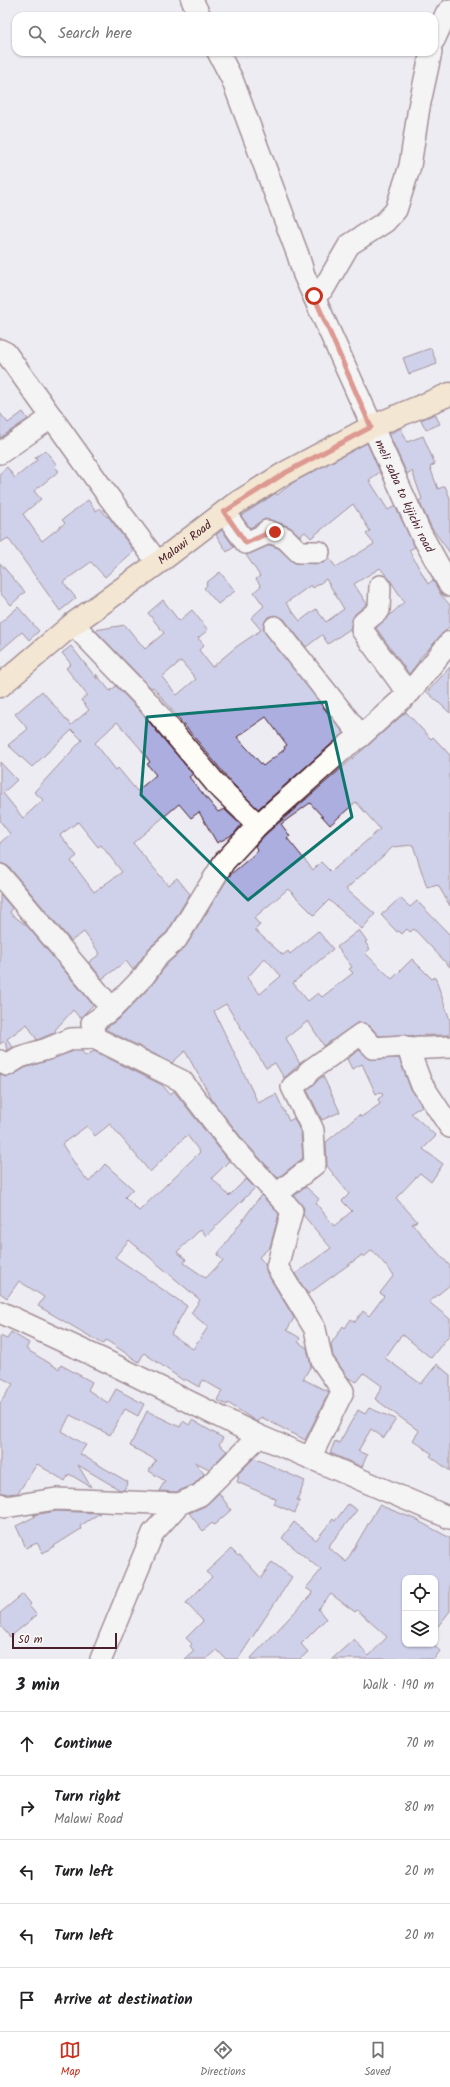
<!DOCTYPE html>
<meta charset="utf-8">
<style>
body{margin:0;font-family:Kalam,sans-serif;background:#f2f2f2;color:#202124}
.controls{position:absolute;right:12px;bottom:12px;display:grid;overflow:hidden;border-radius:8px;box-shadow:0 1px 3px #0004}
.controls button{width:36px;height:36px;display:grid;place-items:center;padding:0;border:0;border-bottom:1px solid #e0e0e0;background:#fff;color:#202124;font:20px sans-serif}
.scale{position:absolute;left:12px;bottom:10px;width:105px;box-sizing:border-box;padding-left:4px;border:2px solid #4a1f2b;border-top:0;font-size:11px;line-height:14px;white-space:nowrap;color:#4a1f2b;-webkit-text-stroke:3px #fdfcf7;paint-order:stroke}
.stop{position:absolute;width:12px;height:12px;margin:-9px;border:3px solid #c8321e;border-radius:50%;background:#fff}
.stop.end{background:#c8321e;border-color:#fff;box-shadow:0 1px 4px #0008}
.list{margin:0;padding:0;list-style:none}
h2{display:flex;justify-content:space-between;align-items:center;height:52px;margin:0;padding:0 16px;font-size:17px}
h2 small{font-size:13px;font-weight:400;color:#757577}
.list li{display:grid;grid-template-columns:26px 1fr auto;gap:12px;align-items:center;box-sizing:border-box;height:64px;padding:0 16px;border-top:1px solid #e0e0e0}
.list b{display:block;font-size:15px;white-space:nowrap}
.list p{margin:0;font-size:13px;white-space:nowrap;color:#757577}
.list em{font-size:13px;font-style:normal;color:#757577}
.icon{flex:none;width:22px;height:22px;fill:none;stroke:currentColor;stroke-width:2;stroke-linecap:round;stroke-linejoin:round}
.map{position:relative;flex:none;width:450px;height:1659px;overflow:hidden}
.search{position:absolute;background:#fff;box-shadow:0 1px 3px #0004;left:12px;right:12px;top:12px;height:44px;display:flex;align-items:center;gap:10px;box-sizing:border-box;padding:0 14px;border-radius:12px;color:#757577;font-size:15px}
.sheet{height:372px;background:#fff}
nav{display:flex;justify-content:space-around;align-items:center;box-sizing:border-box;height:56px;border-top:1px solid #e0e0e0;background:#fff;font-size:11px;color:#757577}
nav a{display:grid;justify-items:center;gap:2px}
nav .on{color:#c8321e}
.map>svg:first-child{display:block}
</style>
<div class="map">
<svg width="450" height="1659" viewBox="0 0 450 1659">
<rect width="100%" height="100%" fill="#edecf2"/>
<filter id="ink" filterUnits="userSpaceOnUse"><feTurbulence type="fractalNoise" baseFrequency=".025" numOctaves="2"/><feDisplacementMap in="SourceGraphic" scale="8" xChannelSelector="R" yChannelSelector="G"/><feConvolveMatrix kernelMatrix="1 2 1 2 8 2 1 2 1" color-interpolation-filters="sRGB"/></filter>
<g filter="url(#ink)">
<g fill="#abaedf" stroke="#4a1f2b" fill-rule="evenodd">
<polygon points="431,348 437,364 409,374 403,358"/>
<polygon points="23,412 28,419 0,438 0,413 8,423"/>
<polygon points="435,414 440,424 426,430 421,420"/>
<polygon points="401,428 407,442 423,436 435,464 430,467 438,489 445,486 450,498 450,553 431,527 419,501 422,499 412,471 407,474 389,434"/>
<path d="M367,443L380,472L369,480L388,510L395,506L415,547L409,550L428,584L433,580L441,595L450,605V626L419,659L420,660L409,674L376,628L404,602L390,580L380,568L354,584L367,604L355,614L350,629L328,644L322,635L306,647L284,619L274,615L267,618L263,628L266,634L344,733L258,809L232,783L153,687L151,688L95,630L125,625L145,649L164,633L148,613L163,600L179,621L192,610L208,630L198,638L204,645L199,650L212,667L236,647L261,630L251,618L264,606L254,592L261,586L256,579L260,576L246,555L270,545L278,548L295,563L319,564L329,558L336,567L374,544L366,534L370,531L353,504L311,538L305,532L300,536L290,527L271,520L265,519L250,528L241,516L276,493L277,495L294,482ZM326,579L344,609L326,622L316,609L300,621L286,603L311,585L313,588ZM181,661L196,679L177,695L162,677ZM266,717L287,745L284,747L285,749L263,766L237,737Z"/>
<polygon points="45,450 57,465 55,467 59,471 34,491 41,499 23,514 42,541 65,523 62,520 88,500 96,511 100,508 107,517 108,516 134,551 105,577 91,562 63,582 76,598 60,611 8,538 0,543 0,473 7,467 15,478 37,460 35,458"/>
<polygon points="222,530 234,547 227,552 216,535"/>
<polygon points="0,563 25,592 11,605 0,593"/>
<polygon points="220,572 235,591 218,604 204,588 207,585 206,583"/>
<polygon points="18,607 39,631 29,640 22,632 0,651 0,623"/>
<path d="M71,646L97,679L96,674L110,691L116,686L139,710L193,774L189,777L218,812L224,809L241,825L234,834L217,843L199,812L191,818L179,804L133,843L168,885L177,878L190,894L167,932L150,947L133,970L126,961L102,979L89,962L100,954L84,932L71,941L9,867L0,863V843L10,834L0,821V762L17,780L3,793L23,818L43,800L34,792L82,740L72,730L32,767L8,745L28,729L15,714L42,691L71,725L89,710L81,700L87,695L66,668L71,664L62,653ZM117,722L140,748L150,762L147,764L156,775L137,791L118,768L116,770L95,743ZM78,822L98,847L101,845L122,872L94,892L71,861L77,856L60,835Z"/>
<polygon points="450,667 450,713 427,692"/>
<path d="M406,712L431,739L433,737L450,755V906L438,885L427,888L413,845L393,847L346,889L375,914L362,929L329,900L314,915L288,889L254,918L260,925L255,930L283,955L288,951L290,954L318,931L333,949L293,983L308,1001L318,993L322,997L353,973L349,969L352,967L337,947L359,930L367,941L365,942L370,949L365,953L392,979L412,959L432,979L435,977L450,1020V1035L379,1036L370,1026L360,1022L324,1046L308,1021L286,1038L300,1064L284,1078L275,1063L266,1068L226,1004L214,1011L258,1103L276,1094L289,1121L294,1118L301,1133L303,1158L278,1178L244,1141L214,1103L185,1051L172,1063L105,1029L121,1017L153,984L167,964L186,946L230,875L258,851L255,846L266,834ZM356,802L380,829L331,872L321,862L313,870L287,838L290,836L281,824L310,803L330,825ZM265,958L281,976L260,994L247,978Z"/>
<polygon points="0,894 12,908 10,913 27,926 93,1005 80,1018 73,1010 55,1030 56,1032 37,1040 27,1024 7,1039 13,1047 7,1051 5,1041 0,1044"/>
<polygon points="400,898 410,907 417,901 450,935 450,967 414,929 410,932 407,929 402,934 399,931 397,932 381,915"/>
<polygon points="359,1050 370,1059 399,1058 410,1087 422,1106 411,1113 436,1136 423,1149 443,1164 431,1182 420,1173 396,1198 417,1221 412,1224 450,1266 450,1285 429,1302 450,1319 450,1334 431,1358 402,1334 385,1358 421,1384 437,1364 450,1375 450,1471 430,1456 432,1454 413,1440 419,1431 375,1399 382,1386 364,1373 357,1382 348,1378 333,1356 331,1344 343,1326 345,1328 351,1319 355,1322 363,1311 369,1316 384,1296 380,1293 394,1275 372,1250 364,1257 362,1255 308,1294 295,1274 331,1248 303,1215 304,1208 294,1196 306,1187 319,1199 316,1203 334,1226 352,1211 342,1201 349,1194 327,1166 326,1142 359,1115 361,1117 380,1104 378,1099 383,1095 381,1092 376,1094 362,1064 352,1069 347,1059"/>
<path d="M74,1051H82L85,1056L94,1051L162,1085L170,1094L174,1091L229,1161L212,1178L229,1196L246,1179L255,1188L206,1236L201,1229L177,1252L186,1259L184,1263L206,1278L223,1260L217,1255L261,1195L279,1214L270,1247L259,1257L265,1264L267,1273L294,1318L287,1330L300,1338L298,1342L307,1348L311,1366L303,1379L329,1392L305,1440L261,1417L257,1422L228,1403L227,1405L217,1400L222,1391L203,1380L199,1387L185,1379L184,1381L144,1353L139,1362L106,1340L103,1344L38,1306L44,1297L19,1281L7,1298L0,1293V1075L7,1077L13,1075L25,1068ZM110,1124L150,1172L187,1135L200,1152L139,1211L125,1197L133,1189L105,1164L89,1182L79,1170L62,1144L87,1126L95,1136ZM129,1240L200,1300L191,1313L208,1327L193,1349L171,1334L187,1306L115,1257Z"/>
<polygon points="323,1076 340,1112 322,1120 307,1090"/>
<polygon points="11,1332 29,1343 26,1349 59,1369 61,1365 92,1382 88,1390 108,1403 116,1389 144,1404 138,1416 125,1409 110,1435 70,1415 62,1431 86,1445 80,1454 128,1482 124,1490 120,1490 78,1465 91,1487 69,1474 65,1481 37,1464 18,1493 7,1494 0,1492 0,1403 13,1384 0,1377 0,1336 7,1339"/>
<polygon points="369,1408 396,1419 384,1438 371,1429 358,1451 367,1455 362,1467 330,1453 335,1441 339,1443 358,1410 365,1414"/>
<polygon points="147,1411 180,1427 183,1421 189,1425 192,1420 223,1438 219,1445 227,1451 209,1469 195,1462 204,1474 193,1485 176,1492 159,1491 165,1481 149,1471 156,1460 130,1446"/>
<polygon points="254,1458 305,1481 297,1500 300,1501 295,1513 274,1504 276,1499 237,1482 239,1476 237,1475"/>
<polygon points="219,1493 231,1510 214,1525 212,1523 203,1531 189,1513 205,1506"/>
<polygon points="348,1504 357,1510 328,1547 346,1562 379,1505 420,1521 420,1522 450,1538 450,1611 435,1630 435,1578 405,1578 405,1644 432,1644 440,1651 434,1659 332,1659 354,1639 369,1656 387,1637 357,1610 355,1612 331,1594 318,1609 326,1619 301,1644 308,1652 300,1659 250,1659 311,1595 312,1592 306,1588 321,1570 282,1538 294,1522 316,1540 333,1519 335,1521"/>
<polygon points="57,1511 100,1513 80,1526 81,1529 43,1553 37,1543 26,1548 16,1526 36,1516 33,1515"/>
<polygon points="231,1549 238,1556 240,1555 261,1578 272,1562 292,1577 238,1659 226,1659 217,1650 207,1659 185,1659 194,1651 190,1646 192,1644 186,1638 203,1621 186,1603 212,1577 206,1572"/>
<polygon points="23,1594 31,1604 29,1606 37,1615 10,1637 0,1625 0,1613"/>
</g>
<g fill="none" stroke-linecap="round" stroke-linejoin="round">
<defs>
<g id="minor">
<polyline points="192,0 200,16"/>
<polyline points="434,40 446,14 450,10"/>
<path id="s1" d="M218,52L232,79L298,255L304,275L420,532L450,586"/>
<polyline points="314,296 324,288 349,245 385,222 396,210 410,166 419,107 431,52"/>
<polyline points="0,350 6,353 103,489 158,563"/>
<polyline points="0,453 52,417"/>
<polyline points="224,512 246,543 266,534 267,531 285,538 299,552 319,552"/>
<polyline points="380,586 379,610 363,623 362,630 399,681 410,692"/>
<polyline points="73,624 148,702 217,785 258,825"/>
<polyline points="275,627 361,736"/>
<polyline points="0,875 112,1009"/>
<polyline points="95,1038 182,1081 235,1149 292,1211 277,1267 315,1329 322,1361 343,1391 310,1458"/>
<polyline points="408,1049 421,1083 450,1127"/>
<polyline points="0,1061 7,1065 20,1057 47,1049 71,1039 95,1038 92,1023 112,1009 144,976 158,956 176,940 224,862 258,825 348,745 361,736 410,692 450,642"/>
<polyline points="277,1194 315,1164 313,1130 292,1087 306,1076 309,1071 361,1034 374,1048 403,1046 408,1049 450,1047"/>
<polyline points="0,1312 108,1362 259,1436 450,1518"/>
<polyline points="0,1504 5,1507 56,1499 179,1504"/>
<polyline points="101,1659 153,1533 179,1504 200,1495 259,1436"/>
</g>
<g id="major">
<path id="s2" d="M0,686L73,624L158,563L235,504L285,473L371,427L450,394"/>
</g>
</defs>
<use href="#minor" stroke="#4a1f2b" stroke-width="24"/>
<use href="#major" stroke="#4a1f2b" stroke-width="25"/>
<use href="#minor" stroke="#fdfcf7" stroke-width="21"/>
<use href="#major" stroke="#fbddab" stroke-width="22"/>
</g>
</g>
<g fill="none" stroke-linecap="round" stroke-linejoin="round" filter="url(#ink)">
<polyline stroke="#c8321e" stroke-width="5" points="275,532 267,531 266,534 246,543 224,512 285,473 371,427 314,296"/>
</g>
<path d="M0 0H450V1659H0ZM326,702L352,817L248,900L141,795L147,717Z" fill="#edecf2" fill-opacity=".55" fill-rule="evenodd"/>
<path fill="none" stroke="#0f766e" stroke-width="3" stroke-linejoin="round" d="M326,702L352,817L248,900L141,795L147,717Z"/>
<g text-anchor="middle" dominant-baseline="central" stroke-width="3" stroke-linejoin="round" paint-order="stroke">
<g font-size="12" fill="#4a1f2b" stroke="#fdfcf7">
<text stroke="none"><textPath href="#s1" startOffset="482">meli saba to kijichi road</textPath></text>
<text stroke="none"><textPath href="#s2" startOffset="234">Malawi Road</textPath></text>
</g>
</g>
</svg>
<div class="controls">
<button><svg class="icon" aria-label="locate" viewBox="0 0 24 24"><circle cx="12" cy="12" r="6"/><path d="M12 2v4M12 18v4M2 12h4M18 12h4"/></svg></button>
<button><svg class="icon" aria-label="layers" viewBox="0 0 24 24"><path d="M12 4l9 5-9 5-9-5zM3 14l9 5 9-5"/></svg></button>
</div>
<div class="scale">50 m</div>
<div class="stop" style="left:314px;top:296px"></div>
<div class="stop end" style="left:275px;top:532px"></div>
<div class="search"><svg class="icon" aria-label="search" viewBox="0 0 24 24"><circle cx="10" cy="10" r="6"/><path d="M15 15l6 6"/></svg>Search here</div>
</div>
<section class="sheet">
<h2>3 min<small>Walk · 190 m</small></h2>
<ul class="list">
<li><svg class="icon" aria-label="ahead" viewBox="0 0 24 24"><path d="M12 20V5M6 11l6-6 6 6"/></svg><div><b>Continue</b></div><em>70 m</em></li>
<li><svg class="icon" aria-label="right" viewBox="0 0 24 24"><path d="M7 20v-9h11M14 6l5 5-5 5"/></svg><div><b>Turn right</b><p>Malawi Road</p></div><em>80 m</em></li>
<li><svg class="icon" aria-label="left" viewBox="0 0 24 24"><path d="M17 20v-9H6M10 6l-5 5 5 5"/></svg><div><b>Turn left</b></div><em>20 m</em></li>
<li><svg class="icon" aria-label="left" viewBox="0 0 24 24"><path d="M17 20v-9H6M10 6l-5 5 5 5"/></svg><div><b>Turn left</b></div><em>20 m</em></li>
<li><svg class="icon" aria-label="arrive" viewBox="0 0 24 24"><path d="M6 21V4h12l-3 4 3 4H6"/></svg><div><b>Arrive at destination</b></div></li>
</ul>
</section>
<nav>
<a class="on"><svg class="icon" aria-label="map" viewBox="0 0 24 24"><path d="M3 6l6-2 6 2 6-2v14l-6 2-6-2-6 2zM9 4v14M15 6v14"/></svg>Map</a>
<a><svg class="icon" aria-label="directions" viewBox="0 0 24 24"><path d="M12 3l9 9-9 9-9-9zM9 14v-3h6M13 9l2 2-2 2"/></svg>Directions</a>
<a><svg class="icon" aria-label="saved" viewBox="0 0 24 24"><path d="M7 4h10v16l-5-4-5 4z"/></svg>Saved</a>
</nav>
